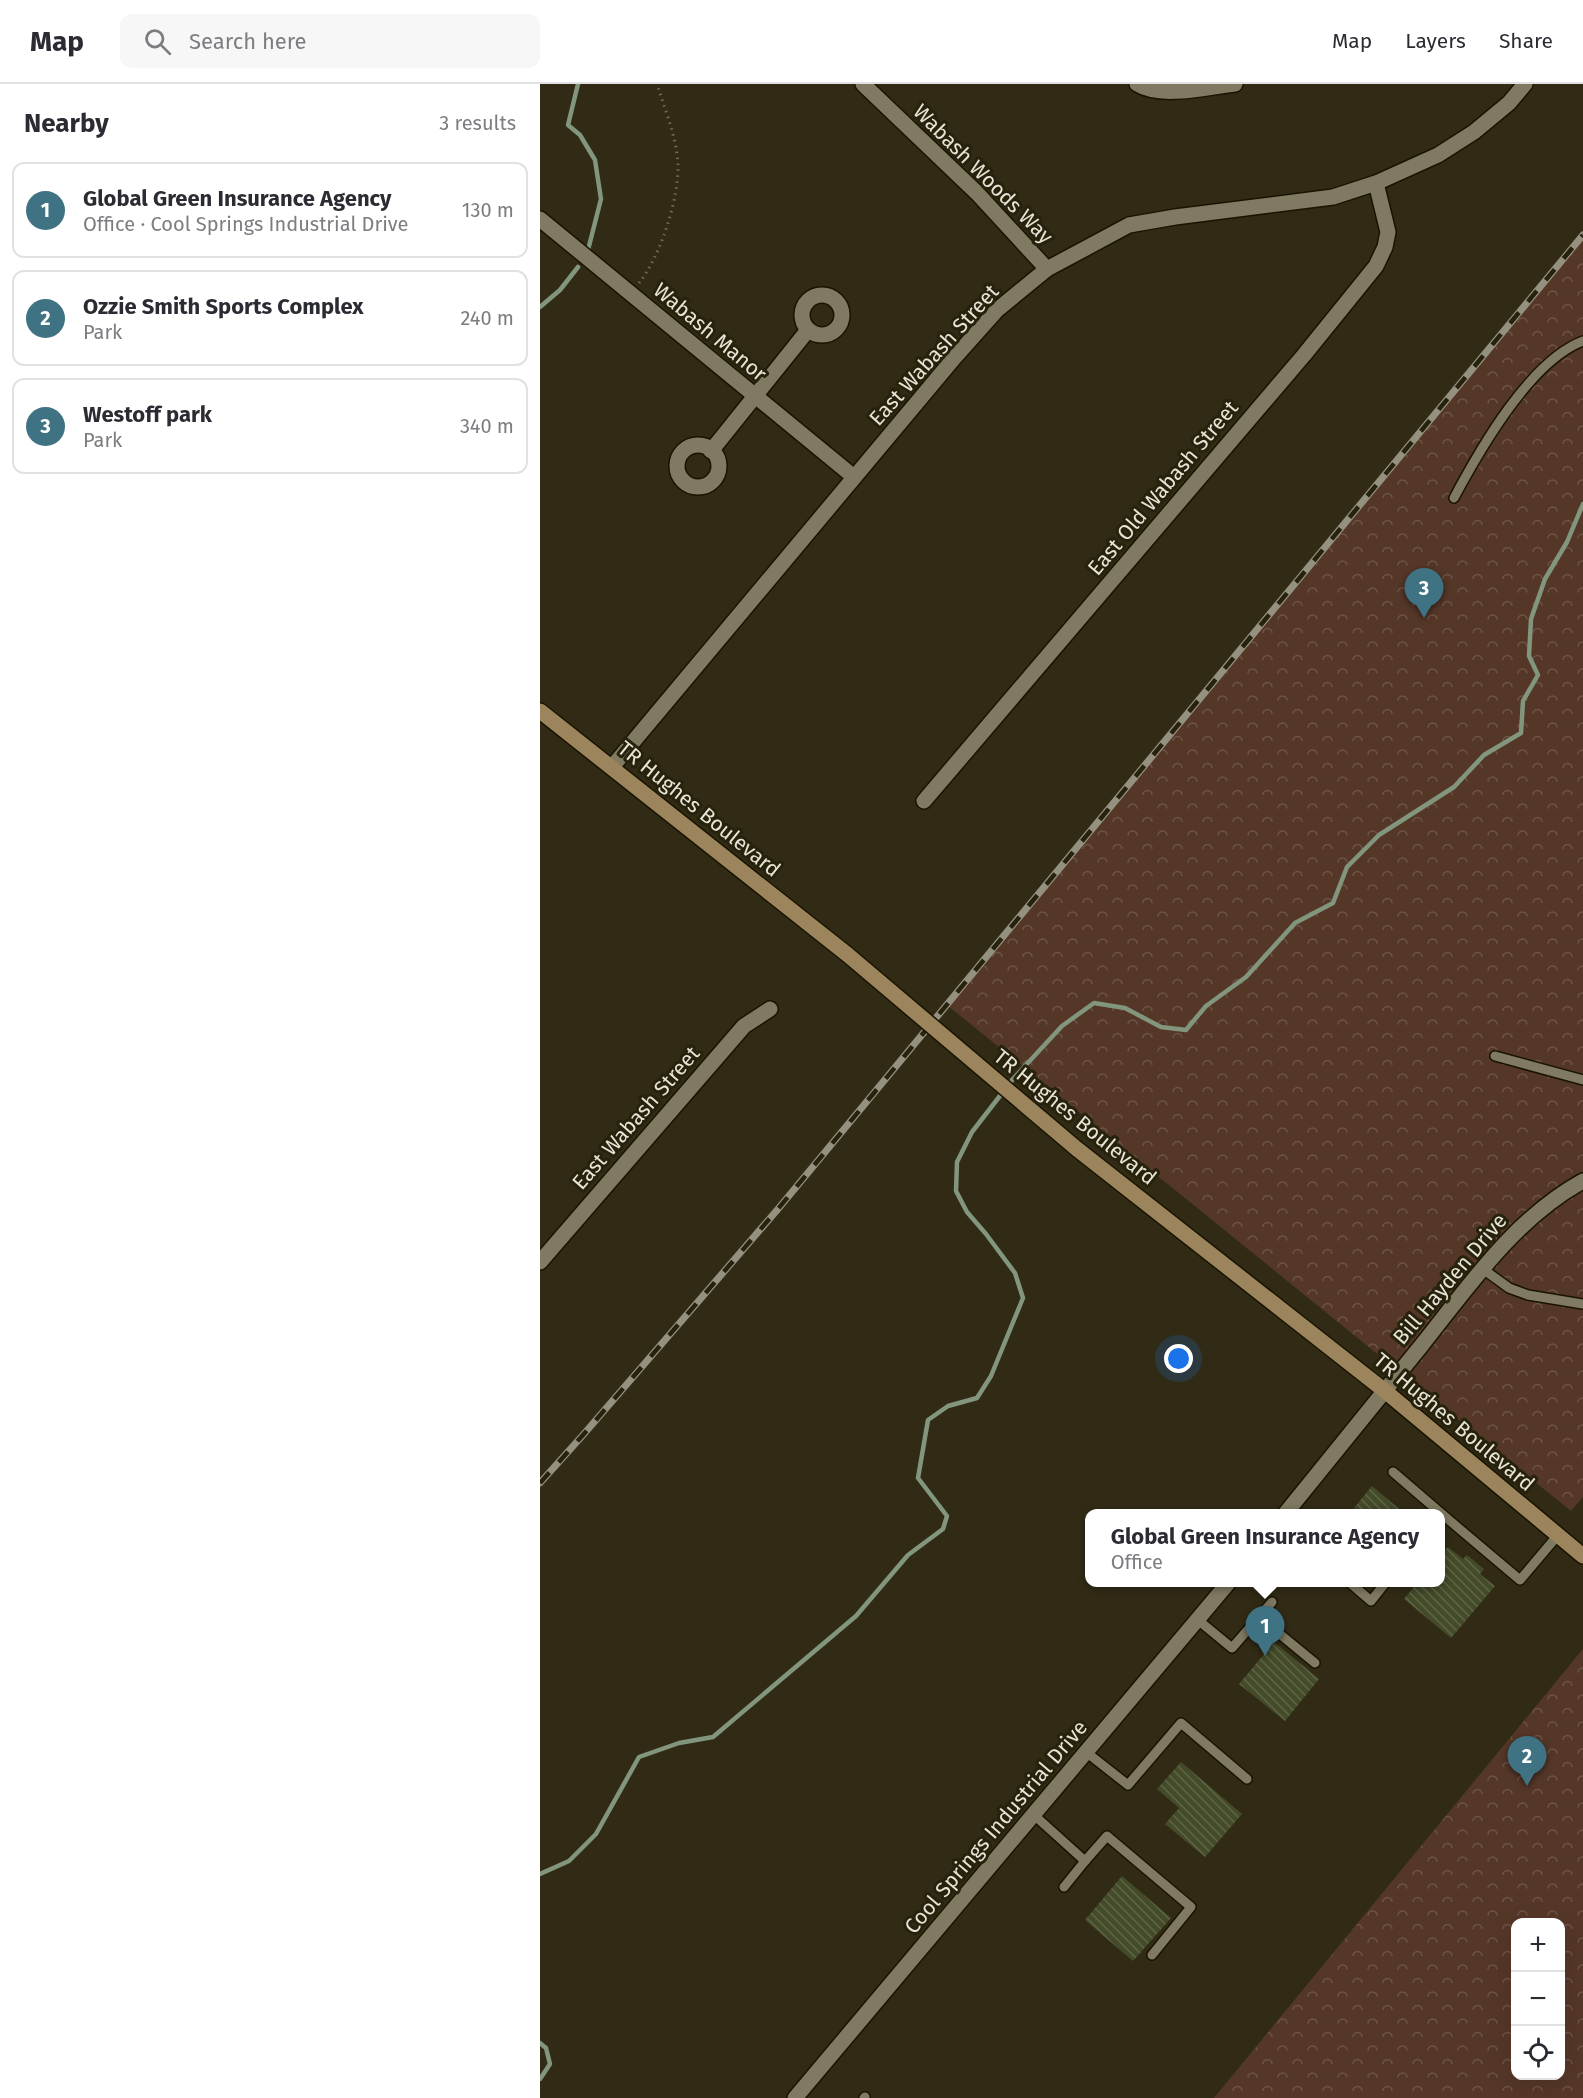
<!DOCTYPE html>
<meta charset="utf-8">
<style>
body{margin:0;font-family:"Fira Sans",sans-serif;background:#f7f7f7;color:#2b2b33}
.controls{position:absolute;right:18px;bottom:18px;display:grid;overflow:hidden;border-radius:12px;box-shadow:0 6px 24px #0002}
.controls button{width:54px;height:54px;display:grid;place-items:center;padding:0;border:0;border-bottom:2px solid #e1e1e2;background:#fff;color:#2b2b33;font:30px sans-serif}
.you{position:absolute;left:639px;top:1275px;width:21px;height:21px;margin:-15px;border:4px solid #fff;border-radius:50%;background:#1a73e8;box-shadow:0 0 0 9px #1a73e833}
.badge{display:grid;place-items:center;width:39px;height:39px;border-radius:50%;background:#3f7282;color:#fff;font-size:20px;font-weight:700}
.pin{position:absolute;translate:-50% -50px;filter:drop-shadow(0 2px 3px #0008)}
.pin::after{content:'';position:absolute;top:32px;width:21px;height:18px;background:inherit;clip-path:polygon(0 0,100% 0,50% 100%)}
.popup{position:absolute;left:545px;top:1425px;width:360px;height:78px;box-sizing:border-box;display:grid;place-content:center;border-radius:12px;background:#fff;filter:drop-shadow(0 2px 4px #0005);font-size:20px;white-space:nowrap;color:#7c7c81}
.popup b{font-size:22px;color:#2b2b33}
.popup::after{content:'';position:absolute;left:50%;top:100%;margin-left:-12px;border:12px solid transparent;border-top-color:#fff}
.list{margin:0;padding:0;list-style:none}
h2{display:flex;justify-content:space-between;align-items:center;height:78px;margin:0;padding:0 24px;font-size:26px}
h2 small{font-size:20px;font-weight:400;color:#7c7c81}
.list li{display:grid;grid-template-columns:39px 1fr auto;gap:18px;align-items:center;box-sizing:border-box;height:96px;margin:0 12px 12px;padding:0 12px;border:2px solid #e1e1e2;border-radius:12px}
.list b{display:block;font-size:22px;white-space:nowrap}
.list p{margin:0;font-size:20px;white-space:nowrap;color:#7c7c81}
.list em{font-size:20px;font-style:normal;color:#7c7c81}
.icon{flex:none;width:33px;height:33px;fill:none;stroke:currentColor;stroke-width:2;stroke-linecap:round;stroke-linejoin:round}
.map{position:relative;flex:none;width:1043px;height:2014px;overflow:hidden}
header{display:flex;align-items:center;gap:36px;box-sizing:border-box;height:84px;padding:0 30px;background:#fff;border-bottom:2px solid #e1e1e2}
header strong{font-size:28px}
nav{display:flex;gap:33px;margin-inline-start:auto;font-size:21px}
.search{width:420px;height:54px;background:#f7f7f7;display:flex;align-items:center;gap:15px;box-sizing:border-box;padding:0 21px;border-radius:12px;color:#7c7c81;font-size:22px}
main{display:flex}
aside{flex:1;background:#fff}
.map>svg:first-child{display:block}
</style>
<header>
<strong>Map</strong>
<div class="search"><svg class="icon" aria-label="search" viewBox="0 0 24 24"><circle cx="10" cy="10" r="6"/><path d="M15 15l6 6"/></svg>Search here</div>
<nav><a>Map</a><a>Layers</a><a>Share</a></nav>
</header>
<main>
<aside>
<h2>Nearby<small>3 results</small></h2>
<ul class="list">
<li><span class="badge">1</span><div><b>Global Green Insurance Agency</b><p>Office · Cool Springs Industrial Drive</p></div><em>130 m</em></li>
<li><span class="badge">2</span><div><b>Ozzie Smith Sports Complex</b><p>Park</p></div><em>240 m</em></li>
<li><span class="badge">3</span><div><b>Westoff park</b><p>Park</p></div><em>340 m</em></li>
</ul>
</aside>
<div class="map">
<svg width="1043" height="2014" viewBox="0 0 1043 2014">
<defs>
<pattern id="forest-crowns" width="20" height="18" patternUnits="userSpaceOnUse" patternTransform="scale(1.5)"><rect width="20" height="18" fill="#553728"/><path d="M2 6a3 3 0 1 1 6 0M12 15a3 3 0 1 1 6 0" fill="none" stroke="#6d5446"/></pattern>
<pattern id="building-back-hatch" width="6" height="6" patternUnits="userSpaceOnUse" patternTransform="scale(1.5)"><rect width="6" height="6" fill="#434b29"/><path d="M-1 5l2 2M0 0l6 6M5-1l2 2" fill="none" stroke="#5e6547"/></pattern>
</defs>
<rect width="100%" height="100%" fill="#312b16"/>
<g fill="url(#forest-crowns)" fill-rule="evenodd">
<polygon points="1043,148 1043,1413 1031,1427 407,921"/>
<path d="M1043,1565V2014H674ZM975,1838H1020V1992H975Z"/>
</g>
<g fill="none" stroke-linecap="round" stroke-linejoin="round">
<g stroke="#82957d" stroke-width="4.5">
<polyline points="38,0 28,41 40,51 55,76 61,115 47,170"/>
<polyline points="0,223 20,206 38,183"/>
<polyline points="0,1790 29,1777 56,1750 99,1673 139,1659 173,1653 316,1532 368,1471 403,1445 407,1432 378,1394 388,1336 408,1322 437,1314 451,1292 483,1214 475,1189 446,1150 427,1128 416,1107 417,1078 432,1048 473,995 522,942 554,919 585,924 621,943 646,946 666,922 706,893 755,839 793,819 807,783 839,751 914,703 944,671 981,649 983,617 998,591 989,572 991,535 1005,495 1027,458 1043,420"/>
<polyline points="0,1959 6,1964 10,1980 0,1995"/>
</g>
</g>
<g fill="url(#building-back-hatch)">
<polygon points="832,1402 865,1430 809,1430"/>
<polygon points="908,1463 923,1475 927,1471 944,1485 940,1490 955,1502 911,1554 864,1515 878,1498 900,1498 900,1471"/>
<polygon points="734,1558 779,1595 745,1637 699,1600"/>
<polygon points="641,1678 702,1730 665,1773 625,1740 639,1724 617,1705"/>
<polygon points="582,1792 631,1834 593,1877 545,1836"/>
</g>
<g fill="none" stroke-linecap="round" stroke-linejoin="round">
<defs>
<g id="lane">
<path d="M914,414C940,365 990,277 1043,257"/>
<polyline points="955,972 1043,996"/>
<polyline points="943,1185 969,1204 988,1211 1043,1220"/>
<polyline points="853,1388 903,1431"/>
<polyline points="900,1434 903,1431 980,1496 1018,1451"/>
<polyline points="809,1498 831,1517 846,1498"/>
<polyline points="719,1533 775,1579"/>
<polyline points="658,1536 692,1564 732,1518"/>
<polyline points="546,1668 588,1701 641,1639 707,1695"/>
<polyline points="494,1731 545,1777 567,1752 651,1823 612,1871"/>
<polyline points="524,1803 545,1777"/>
<polyline points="324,2014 325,2013"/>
</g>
<g id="street">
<polyline points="323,0 437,109 507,185"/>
<path d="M597,0C621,15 667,3 695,0"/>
<polyline points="0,135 314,393"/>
<circle cx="282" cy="231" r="20"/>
<circle cx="158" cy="382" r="21"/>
<polyline points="171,367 268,246"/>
<polyline points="72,683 415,273 457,226 507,185 589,141 635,133 793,113 836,99 898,71 934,48 969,19 985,0"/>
<polyline points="384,717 764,271 836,182 845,163 848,148 836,99"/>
<polyline points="0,1178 204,942 230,925"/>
<path d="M745,1430C791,1374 836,1318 881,1262C929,1202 974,1135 1043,1097"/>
<polyline points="255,2014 689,1498"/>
</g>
<g id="secondary">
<polyline points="0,627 308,871"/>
<polyline points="537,1065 845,1307 1043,1472"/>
</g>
</defs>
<use href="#lane" stroke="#191401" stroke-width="12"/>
<use href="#street" stroke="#191401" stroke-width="18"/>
<use href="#secondary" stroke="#191401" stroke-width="18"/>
<path stroke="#706b59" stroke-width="3" stroke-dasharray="1.5 4.5" stroke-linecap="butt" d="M99,199C120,173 139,115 138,81C137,54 125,26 117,0"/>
<use href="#lane" stroke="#807a62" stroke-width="9"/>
<use href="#street" stroke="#807a62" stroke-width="15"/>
<use href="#secondary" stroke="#9c855c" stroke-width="15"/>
<defs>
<polyline id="rail" points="0,1399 43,1351 238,1125 1043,151"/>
</defs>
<use href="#rail" stroke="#959180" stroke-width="7"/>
<use href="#rail" stroke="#27220c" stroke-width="4.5" stroke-dasharray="14" stroke-linecap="butt"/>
<defs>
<polyline id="secondary-bridge" points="308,871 537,1065"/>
</defs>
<use href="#secondary-bridge" stroke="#191401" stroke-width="18" stroke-linecap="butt"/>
<use href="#secondary-bridge" stroke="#9c855c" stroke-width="15"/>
</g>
<g text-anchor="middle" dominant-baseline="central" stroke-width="6" stroke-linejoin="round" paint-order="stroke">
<g font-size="21" fill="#e7e4d7" stroke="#27220c">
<text transform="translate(443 90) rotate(45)">Wabash Woods Way</text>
<text transform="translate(170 248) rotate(40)">Wabash Manor</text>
<text transform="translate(394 271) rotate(-48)">East Wabash Street</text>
<text transform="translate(623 404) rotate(-50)">East Old Wabash Street</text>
<text transform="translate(159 725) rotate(39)">TR Hughes Boulevard</text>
<text transform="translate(535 1033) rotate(39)">TR Hughes Boulevard</text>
<text transform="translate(96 1034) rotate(-49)">East Wabash Street</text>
<text transform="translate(910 1195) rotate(-50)">Bill Hayden Drive</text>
<text transform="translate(914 1338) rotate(40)">TR Hughes Boulevard</text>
<text transform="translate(456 1743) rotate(-50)">Cool Springs Industrial Drive</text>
</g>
</g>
</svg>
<div class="controls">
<button>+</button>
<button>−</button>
<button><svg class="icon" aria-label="locate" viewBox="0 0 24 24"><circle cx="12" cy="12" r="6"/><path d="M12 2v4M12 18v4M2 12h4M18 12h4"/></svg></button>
</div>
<div class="you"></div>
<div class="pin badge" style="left:725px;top:1572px">1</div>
<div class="popup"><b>Global Green Insurance Agency</b>Office</div>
<div class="pin badge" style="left:987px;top:1702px">2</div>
<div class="pin badge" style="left:884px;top:534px">3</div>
</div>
</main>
